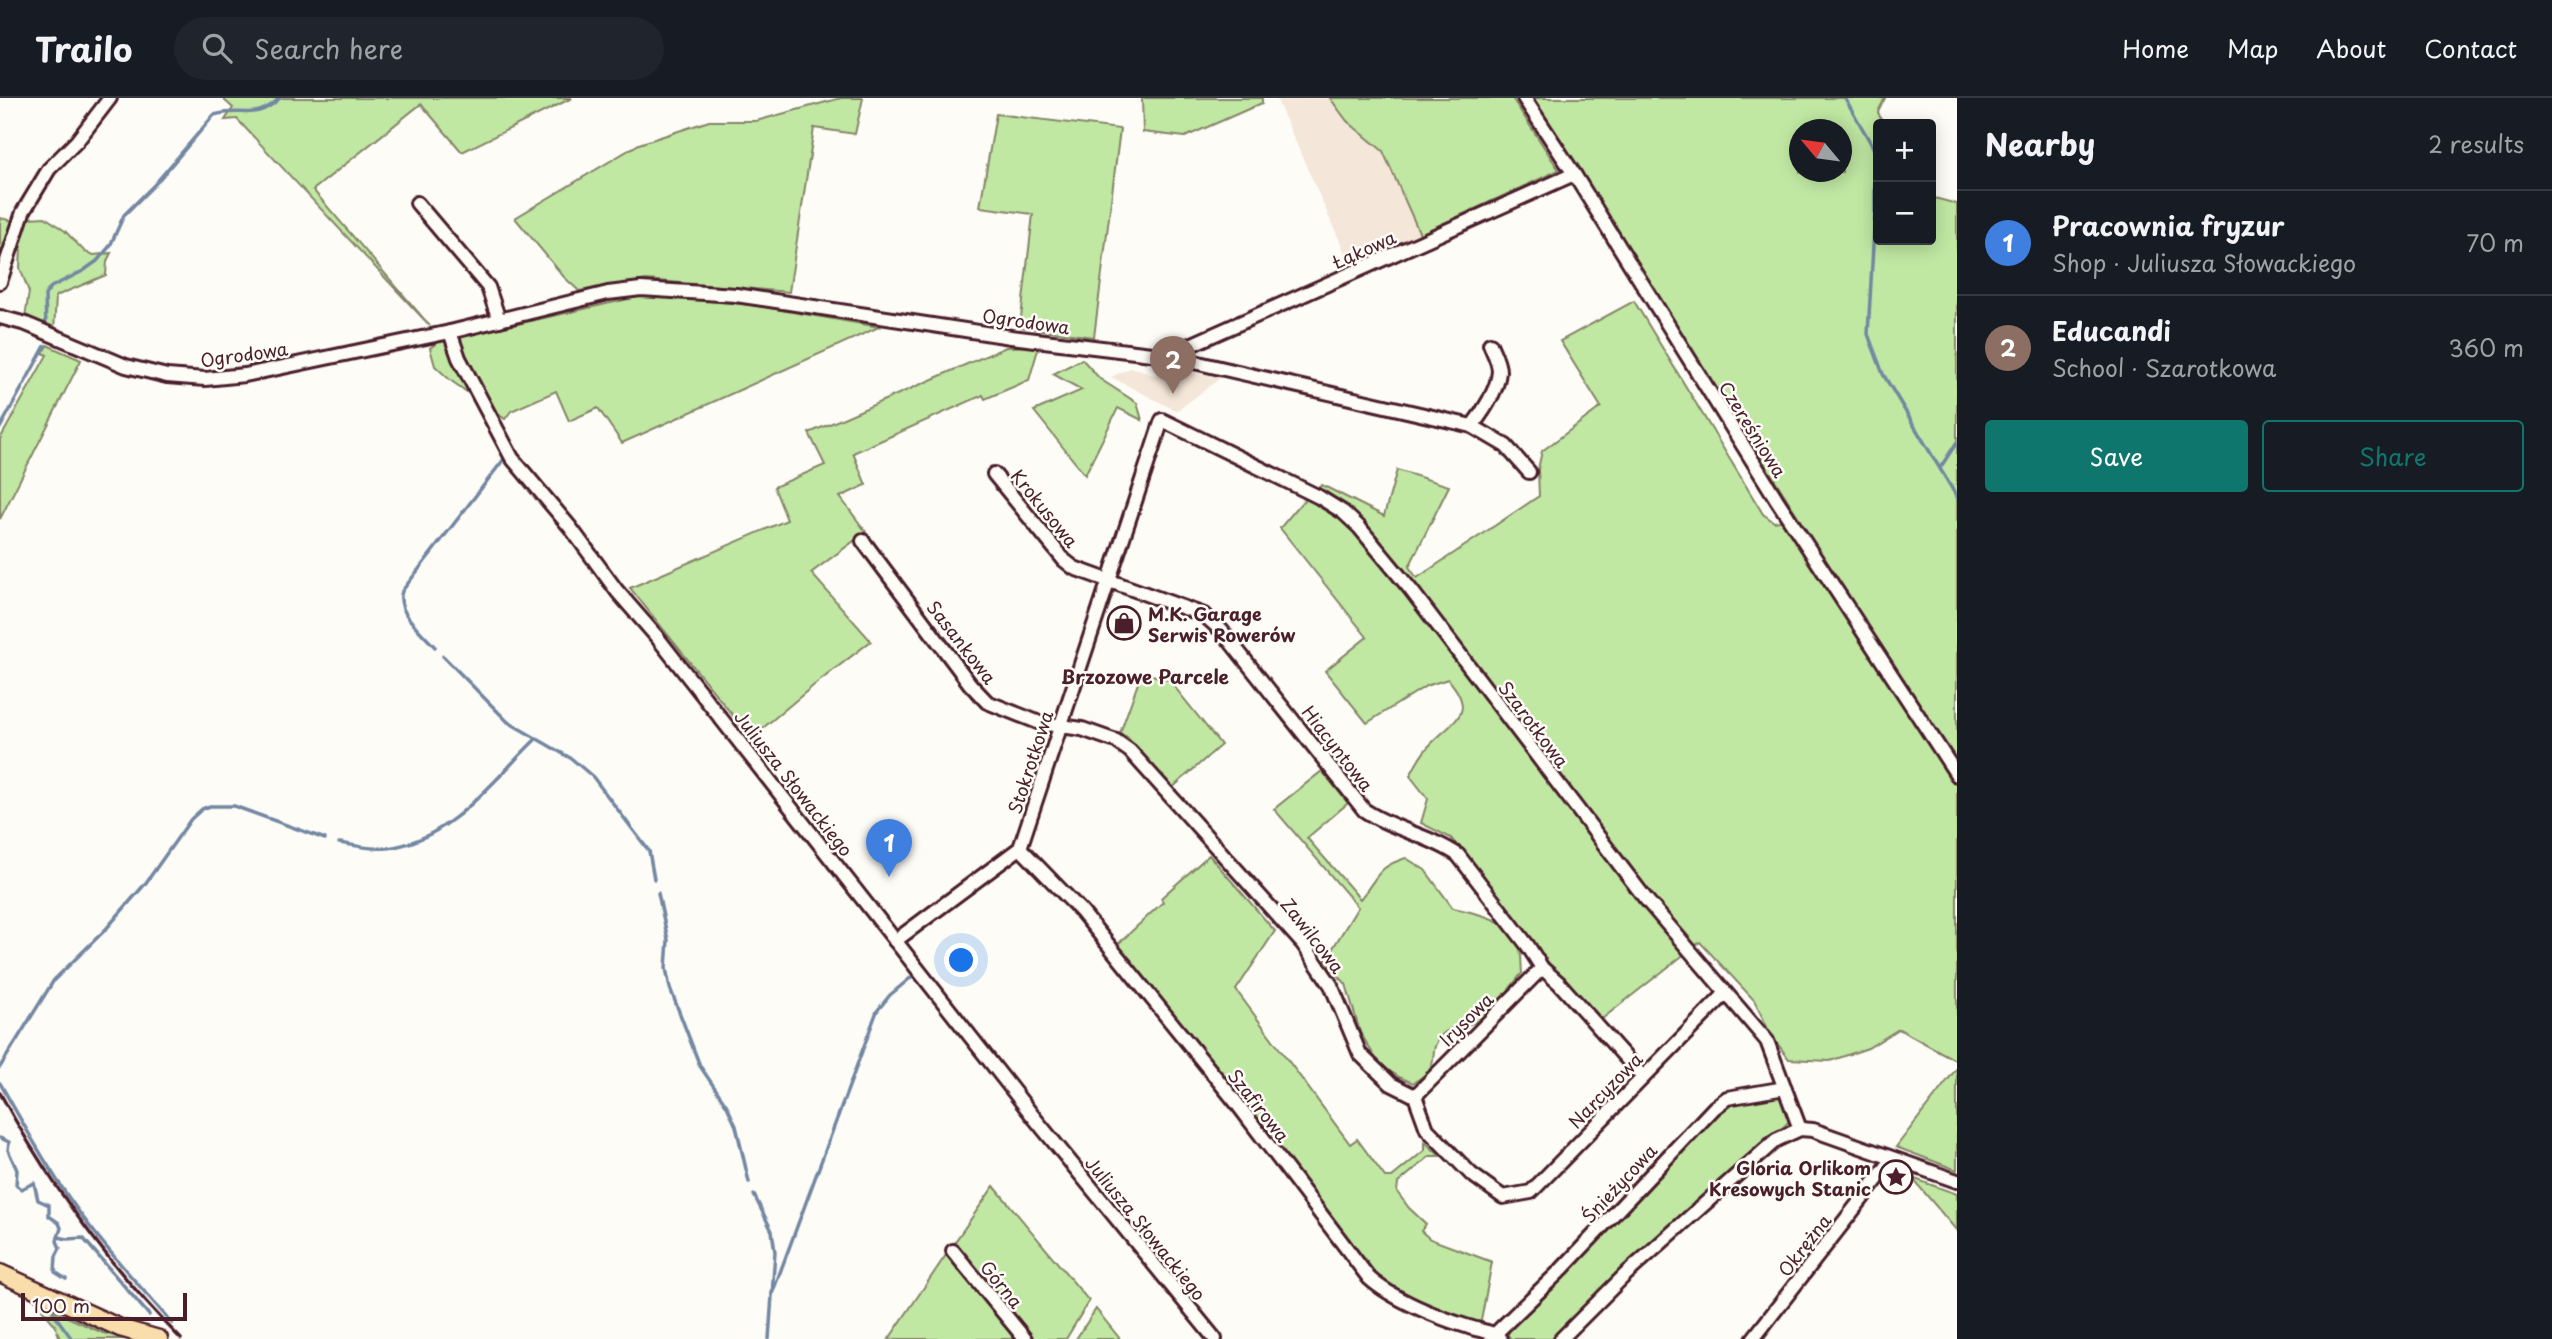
<!DOCTYPE html>
<meta charset="utf-8">
<style>
body{margin:0;font-family:"Playpen Sans",sans-serif;background:#20242c;color:#f1f3f6}
.controls{position:absolute;right:21px;top:21px;display:grid;overflow:hidden;border-radius:7px;box-shadow:0 4px 18px #0003}
.controls button{width:63px;height:63px;display:grid;place-items:center;padding:0;border:0;border-bottom:2px solid #363941;background:#171b24;color:#f1f3f6;font:35px sans-serif}
.compass{position:absolute;left:1789px;top:21px;width:63px;height:63px;border-radius:50%;background:#171b24;box-shadow:0 4px 18px #0003;rotate:299deg}
.scale{position:absolute;left:21px;bottom:18px;width:166px;box-sizing:border-box;padding-left:7px;border:4px solid #4a1f2b;border-top:0;font-size:19px;line-height:24px;white-space:nowrap;color:#4a1f2b;-webkit-text-stroke:5px #fdfcf7;paint-order:stroke}
.you{position:absolute;left:962px;top:863px;width:24px;height:24px;margin:-18px;border:5px solid #fff;border-radius:50%;background:#1a73e8;box-shadow:0 0 0 10px #1a73e833}
.badge{display:grid;place-items:center;width:46px;height:46px;border-radius:50%;background:#0f766e;color:#fff;font-size:23px;font-weight:700}
.pin{position:absolute;translate:-50% -58px;filter:drop-shadow(0 2px 4px #0008)}
.pin::after{content:'';position:absolute;top:37px;width:24px;height:21px;background:inherit;clip-path:polygon(0 0,100% 0,50% 100%)}
.list{margin:0;padding:0;list-style:none}
h2{display:flex;justify-content:space-between;align-items:center;height:91px;margin:0;padding:0 28px;font-size:30px}
h2 small{font-size:23px;font-weight:400;color:#9ea1a6}
.list li{display:grid;grid-template-columns:46px 1fr auto;gap:21px;align-items:center;box-sizing:border-box;height:105px;padding:0 28px;border-top:2px solid #363941}
.list b{display:block;font-size:26px;white-space:nowrap}
.list p{margin:0;font-size:23px;white-space:nowrap;color:#9ea1a6}
.list em{font-size:23px;font-style:normal;color:#9ea1a6}
.actions{display:flex;gap:14px;padding:21px 28px}
.actions a{flex:1;padding:16px 0;border:2px solid #0f766e;border-radius:7px;text-align:center;font-size:24px;color:#0f766e}
.actions .main{background:#0f766e;color:#fff}
.icon{flex:none;width:38px;height:38px;fill:none;stroke:currentColor;stroke-width:2;stroke-linecap:round;stroke-linejoin:round}
.map{position:relative;flex:none;width:1957px;height:1241px;overflow:hidden}
header{display:flex;align-items:center;gap:42px;box-sizing:border-box;height:98px;padding:0 35px;background:#171b24;border-bottom:2px solid #363941}
header strong{font-size:33px}
nav{display:flex;gap:38px;margin-inline-start:auto;font-size:24px}
.search{width:490px;height:63px;background:#20242c;display:flex;align-items:center;gap:18px;box-sizing:border-box;padding:0 24px;border-radius:38px;color:#9ea1a6;font-size:26px}
main{display:flex}
aside{flex:1;background:#171b24}
.map>svg:first-child{display:block}
</style>
<header>
<strong>Trailo</strong>
<div class="search"><svg class="icon" aria-label="search" viewBox="0 0 24 24"><circle cx="10" cy="10" r="6"/><path d="M15 15l6 6"/></svg>Search here</div>
<nav><a>Home</a><a>Map</a><a>About</a><a>Contact</a></nav>
</header>
<main>
<div class="map">
<svg width="1957" height="1241" viewBox="0 0 1957 1241">
<rect width="100%" height="100%" fill="#fdfcf7"/>
<filter id="ink" filterUnits="userSpaceOnUse"><feTurbulence type="fractalNoise" baseFrequency=".0143" numOctaves="2"/><feDisplacementMap in="SourceGraphic" scale="14" xChannelSelector="R" yChannelSelector="G"/><feConvolveMatrix kernelMatrix="1 2 1 2 8 2 1 2 1" color-interpolation-filters="sRGB"/></filter>
<g filter="url(#ink)">
<g fill="#f4e6d8">
<polygon points="1276,0 1360,0 1420,136 1350,166"/>
<polygon points="1131,270 1139,271 1150,276 1184,279 1192,275 1223,278 1177,313 1111,279"/>
</g>
<g fill="#c0e8a3" stroke="#858467" stroke-width="2" fill-rule="evenodd">
<polygon points="222,0 572,0 462,54 421,6 313,92 430,228 237,21 225,22 233,10"/>
<polygon points="841,0 863,0 855,36 814,30 789,194 646,182 579,193 564,179 515,120 639,46 709,23 756,23"/>
<polygon points="1142,0 1262,0 1262,5 1185,39 1143,34"/>
<polygon points="1330,0 1512,0 1559,72 1420,136 1383,53 1347,23"/>
<path d="M1533,0H1885L1878,14L1883,26H1878V142H1931V99L1957,106V963L1899,931L1868,950L1830,963L1789,961L1771,937L1754,902L1700,844L1602,921L1555,873L1451,740L1421,725L1428,701L1410,678C1415,668 1421,657 1428,649C1452,622 1479,617 1448,581L1426,588L1367,625L1325,573L1367,539L1280,430L1302,404L1322,387L1384,418L1397,372L1449,388L1409,469L1417,480L1539,398L1538,371L1542,353L1601,309L1560,243L1634,203L1763,416L1774,424L1799,420ZM1800,32H1842V74H1800Z"/>
<polygon points="996,16 1120,31 1094,239 1020,229 1033,116 980,109"/>
<polygon points="45,119 65,133 85,154 94,157 111,155 107,163 106,177 56,198 54,234 25,219 29,194 20,170 21,148 28,120"/>
<polygon points="0,120 14,123 14,135 0,169"/>
<polygon points="646,197 752,207 879,229 622,345 598,310 569,323 556,293 511,313 505,321 450,282 435,268 430,250 438,244"/>
<polygon points="47,247 81,262 0,421 0,341 47,257 43,255"/>
<polygon points="1039,248 1029,282 985,301 983,297 853,355 866,387 840,399 866,434 811,475 871,543 813,588 751,640 630,490 787,422 774,389 825,367 809,335 1006,249"/>
<polygon points="1082,261 1100,281 1137,305 1142,322 1118,310 1085,377 1034,313 1082,292 1053,276"/>
<polygon points="1142,574 1169,582 1221,647 1172,690 1127,639 1120,635"/>
<path d="M1322,673L1348,705L1307,740L1360,801C1378,780 1376,769 1406,760L1425,772L1453,810C1476,815 1510,821 1519,847C1522,855 1521,867 1522,875C1512,888 1491,916 1477,923C1466,930 1452,926 1442,937C1424,956 1446,966 1413,985L1399,979L1379,966L1360,934L1346,886L1325,863L1358,809L1274,711Z"/>
<path d="M1209,757L1275,833L1236,892L1350,1046L1357,1041L1385,1079H1392L1425,1052V1044L1440,1058H1430L1398,1085L1397,1094L1409,1110L1426,1126L1421,1133L1430,1141L1492,1164L1481,1223L1472,1225C1438,1212 1403,1201 1374,1177L1118,846L1163,804L1161,800Z"/>
<polygon points="1957,970 1957,1072 1896,1049"/>
<path d="M1778,997L1792,1019C1784,1032 1769,1039 1757,1049L1552,1241H1511L1508,1237L1511,1225L1724,1007Z"/>
<polygon points="1912,1080 1957,1096 1957,1133"/>
<polygon points="994,1088 1089,1203 1066,1241 1030,1241 952,1148"/>
<polygon points="948,1154 1019,1241 889,1241"/>
<polygon points="43,1208 103,1235 128,1241 60,1241 55,1227 42,1211"/>
<polygon points="1096,1211 1120,1241 1076,1241"/>
</g>
<g fill="none" stroke-linecap="round" stroke-linejoin="round">
<g stroke="#7387a1" stroke-width="3.5">
<polyline points="1845,0 1873,49 1875,55 1875,113 1868,236 1883,276 1957,399"/>
<path d="M46,230L45,197L51,189L83,173L97,163L110,148L124,117L155,86L214,17C243,8 253,25 280,0"/>
<polyline points="0,330 45,248"/>
<polyline points="1940,370 1957,344"/>
<path d="M435,549C422,534 395,514 402,493L504,361"/>
<polyline points="443,558 508,624 572,661 593,679 649,753 654,781"/>
<path d="M339,745C354,747 372,752 387,750C450,743 494,681 537,640"/>
<polyline points="658,795 668,842 666,870 670,890 700,968 727,1008 736,1028 749,1084"/>
<polyline points="0,969 54,882 106,831 145,786 191,721 202,711 210,708 234,708 325,741"/>
<path d="M0,985C22,1024 44,1064 69,1100C100,1145 136,1184 172,1225"/>
<polyline points="0,1040 9,1044 8,1052 17,1072 16,1087 21,1091 34,1085 38,1102 49,1107 49,1118 59,1125 61,1130 57,1143 60,1150 56,1158 55,1174 66,1181"/>
<polyline points="754,1097 772,1133 775,1154 769,1241"/>
<polyline points="58,1139 68,1141 83,1140 149,1217"/>
<polyline points="772,1196 877,913 890,897 914,877"/>
<polyline points="53,1215 72,1241"/>
</g>
<defs>
<g id="minor">
<polyline points="1524,0 1574,76 1777,402 1957,677"/>
<polyline points="417,105 488,189 499,222"/>
<polyline points="0,184 23,114 49,71 77,43 110,0"/>
<polyline points="0,219 26,226 126,268 167,278 205,281 245,277 450,234 608,195 641,191 736,197 1011,239 1168,258 1472,328 1506,348 1529,374"/>
<polyline points="450,234 459,260 512,360 570,429 617,493 657,539 1036,1022 1215,1241"/>
<polyline points="1168,257 1574,76"/>
<path d="M1472,328C1483,314 1498,291 1499,273C1499,264 1493,254 1490,246"/>
<path d="M994,376L1064,462L1074,470L1204,517L1222,533L1364,712C1393,732 1429,737 1458,757L1528,848L1542,870L1559,885L1643,979"/>
<polyline points="863,443 970,586 987,604 1040,625 1082,631 1116,643 1130,653 1303,846 1331,887 1360,956 1391,986 1415,998 1427,1031 1471,1076 1503,1099 1531,1094 1725,896"/>
<path d="M1020,750L1081,813L1235,1003L1369,1180C1392,1201 1439,1220 1469,1229C1480,1233 1492,1233 1500,1241"/>
<polyline points="895,843 1020,750 1162,322 1319,399 1343,414 1359,429 1411,492 1645,800 1767,943 1800,1031"/>
<polyline points="1415,998 1542,870"/>
<polyline points="953,1153 1025,1241"/>
<polyline points="1495,1236 1561,1172 1714,1010 1727,1000 1785,990"/>
<polyline points="1561,1241 1625,1177 1776,1042 1800,1031 1813,1032 1957,1083"/>
<polyline points="1753,1241 1892,1062"/>
</g>
<polyline id="major" points="0,1175 120,1230 159,1241"/>
</defs>
<use href="#minor" stroke="#4a1f2b" stroke-width="18"/>
<use href="#major" stroke="#4a1f2b" stroke-width="21"/>
<use href="#minor" stroke="#fdfcf7" stroke-width="12"/>
<use href="#major" stroke="#f9deab" stroke-width="16"/>
<path stroke="#4a1f2b" stroke-width="3.5" d="M0,995C49,1085 109,1168 181,1241"/>
</g>
</g>
<defs>
<symbol id="shop-ring" viewBox="-11 -11 22 22"><circle r="9.5" fill="#fdfcf7" stroke="#4a1f2b" stroke-width="1.5"/><path d="M-5-2.5h2.3a2.7 3.5 0 0 1 5.4 0H5L5.5 6h-11ZM-1.5-2.5h3a1.5 2.3 0 0 0-3 0Z" fill="#4a1f2b"/></symbol>
<symbol id="sight-ring" viewBox="-11 -11 22 22"><circle r="9.5" fill="#fdfcf7" stroke="#4a1f2b" stroke-width="1.5"/><path d="M0-6L1.8-2.2L6-1.7L2.9 1.2L3.7 5.4L0 3.3L-3.7 5.4L-2.9 1.2L-6-1.7L-1.8-2.2Z" fill="#4a1f2b"/></symbol>
</defs>
<g fill-rule="evenodd">
<use href="#shop-ring" x="1105" y="506" width="38" height="38"/>
<use href="#sight-ring" x="1877" y="1060" width="38" height="38"/>
</g>
<g text-anchor="middle" dominant-baseline="central" stroke-width="5" stroke-linejoin="round" paint-order="stroke">
<g font-size="18" fill="#4a1f2b" stroke="#fdfcf7">
<text transform="translate(1364 151) rotate(-24)">Łąkowa</text>
<text transform="translate(1026 223) rotate(8)">Ogrodowa</text>
<text transform="translate(244 256) rotate(-8)">Ogrodowa</text>
<text transform="translate(1753 331) rotate(58)">Czereśniowa</text>
<text transform="translate(1045 410) rotate(51)">Krokusowa</text>
<text transform="translate(962 544) rotate(52)">Sasankowa</text>
<text transform="translate(1534 626) rotate(53)">Szarotkowa</text>
<text transform="translate(1338 650) rotate(52)">Hiacyntowa</text>
<text transform="translate(1030 664) rotate(-72)">Stokrotkowa</text>
<text transform="translate(794 685) rotate(52)">Juliusza Słowackiego</text>
<text transform="translate(1313 837) rotate(52)">Zawilcowa</text>
<text transform="translate(1466 921) rotate(-45)">Irysowa</text>
<text transform="translate(1605 992) rotate(-46)">Narcyzowa</text>
<text transform="translate(1259 1007) rotate(52)">Szafirowa</text>
<text transform="translate(1619 1085) rotate(-47)">Śnieżycowa</text>
<text transform="translate(1146 1130) rotate(51)">Juliusza Słowackiego</text>
<text transform="translate(1804 1147) rotate(-52)">Okrężna</text>
<text transform="translate(1002 1186) rotate(51)">Górna</text>
</g>
<g font-size="18" font-weight="bold" fill="#4a1f2b" stroke="#fdfcf7" text-anchor="start">
<text x="1148" y="515">M.K. Garage<tspan x="1148" dy="21">Serwis Rowerów</tspan></text>
<text x="1871" y="1069" text-anchor="end">Gloria Orlikom<tspan x="1871" dy="21">Kresowych Stanic</tspan></text>
</g>
<g font-size="19" font-weight="bold" fill="#4a1f2b" stroke="#fdfcf7">
<text x="1145" y="578">Brzozowe Parcele</text>
</g>
</g>
</svg>
<div class="controls">
<button>+</button>
<button>−</button>
</div>
<svg class="compass" viewBox="-18 -18 36 36"><path d="M0-13l5 13h-10z" fill="#e53935"/><path d="M0 13l5-13h-10z" fill="#9ea1a6"/></svg>
<div class="scale">100 m</div>
<div class="you"></div>
<div class="pin badge" style="left:889px;top:779px;background:#3f7fe0">1</div>
<div class="pin badge" style="left:1173px;top:296px;background:#8d6e63">2</div>
</div>
<aside>
<h2>Nearby<small>2 results</small></h2>
<ul class="list">
<li><span class="badge" style="background:#3f7fe0">1</span><div><b>Pracownia fryzur</b><p>Shop · Juliusza Słowackiego</p></div><em>70 m</em></li>
<li><span class="badge" style="background:#8d6e63">2</span><div><b>Educandi</b><p>School · Szarotkowa</p></div><em>360 m</em></li>
</ul>
<div class="actions"><a class="main">Save</a><a>Share</a></div>
</aside>
</main>
